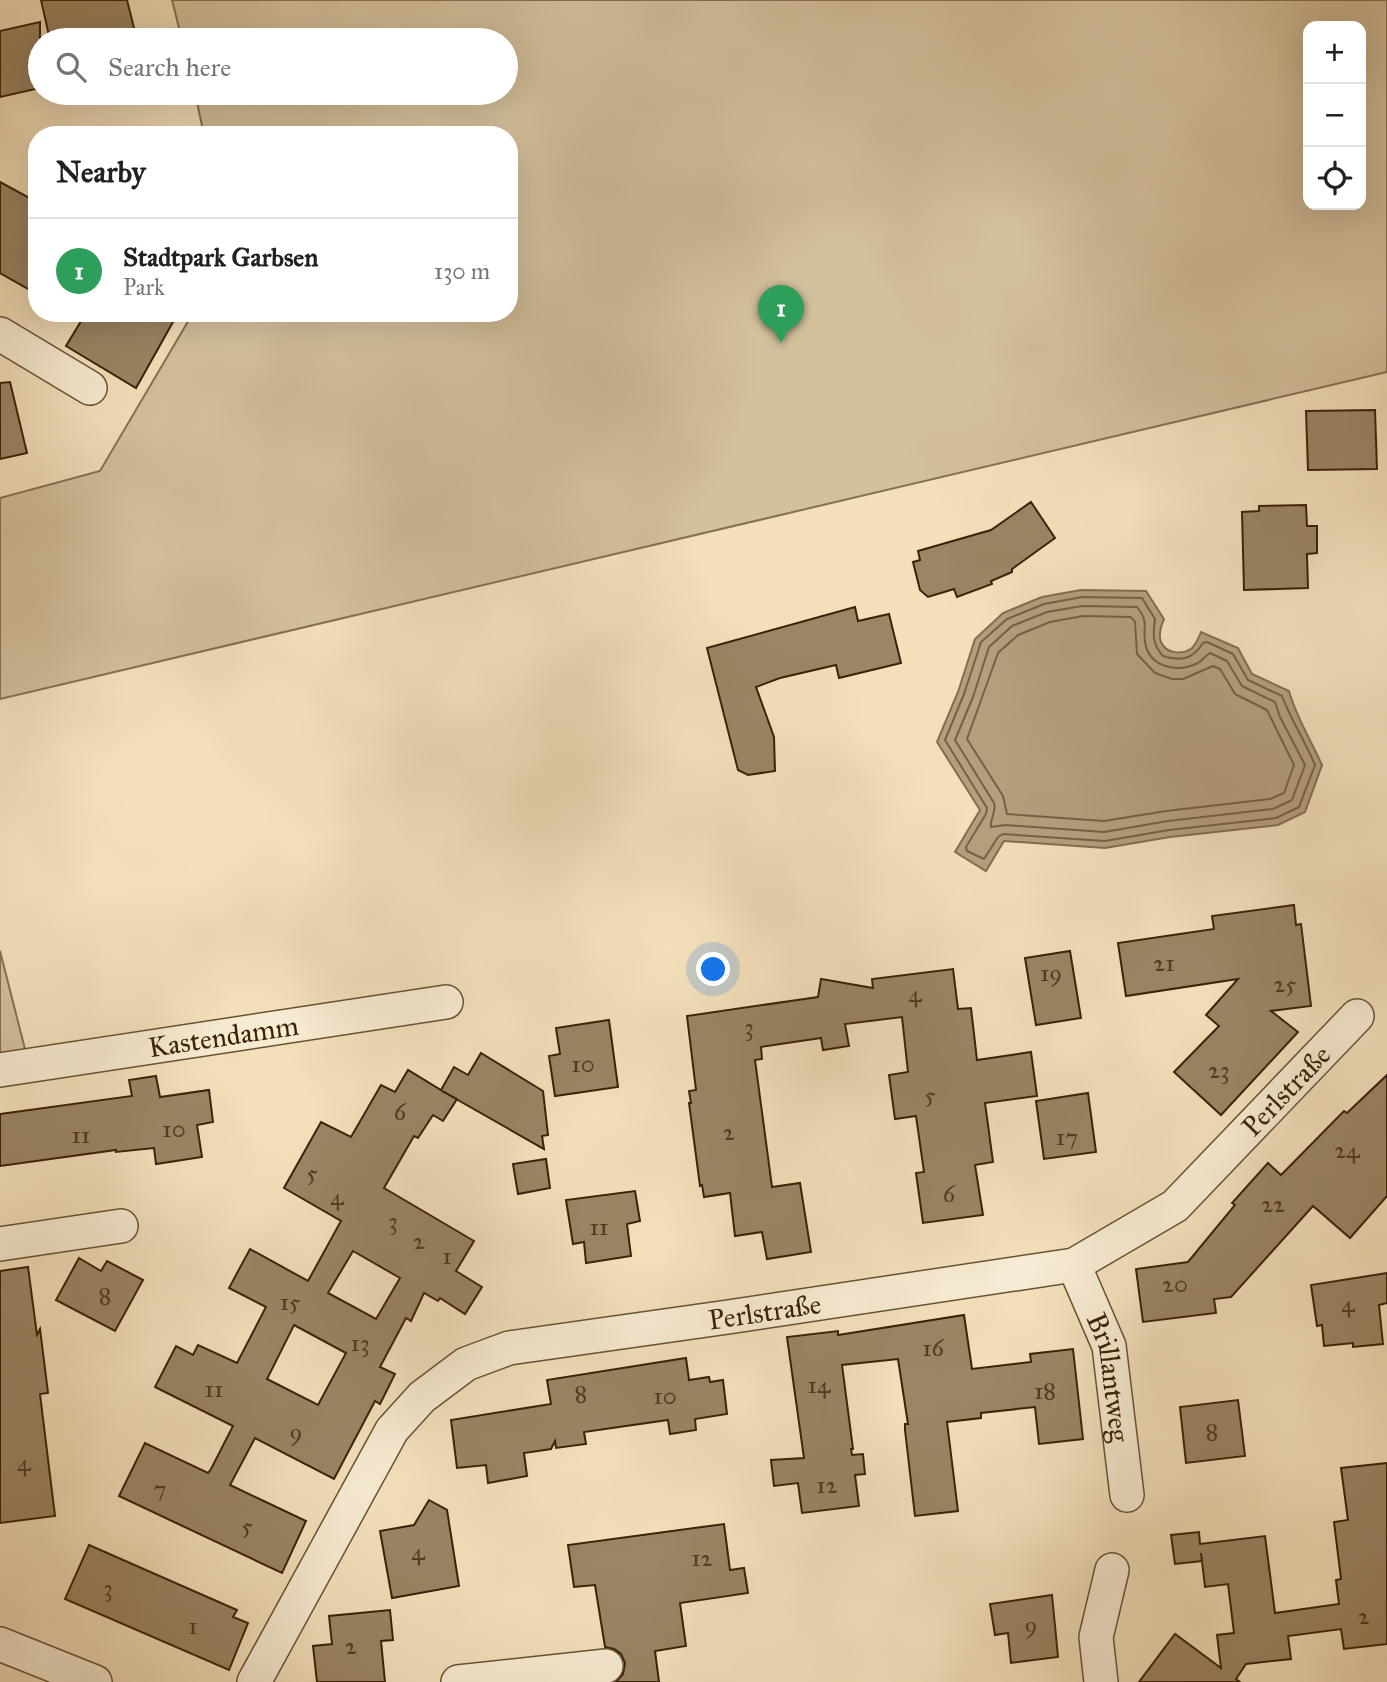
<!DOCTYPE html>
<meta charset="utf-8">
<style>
body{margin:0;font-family:"IM FELL Great Primer",serif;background:#f2f2f2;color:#202124}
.controls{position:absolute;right:21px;top:21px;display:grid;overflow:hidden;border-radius:14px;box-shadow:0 7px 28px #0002}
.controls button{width:63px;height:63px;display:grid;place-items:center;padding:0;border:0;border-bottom:2px solid #e0e0e0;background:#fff;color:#202124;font:35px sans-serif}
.you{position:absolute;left:714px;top:970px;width:24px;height:24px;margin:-18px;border:5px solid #fff;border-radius:50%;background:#1a73e8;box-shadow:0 0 0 10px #1a73e833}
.badge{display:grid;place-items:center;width:46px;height:46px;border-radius:50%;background:#db2777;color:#fff;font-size:23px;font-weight:700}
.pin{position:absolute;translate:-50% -58px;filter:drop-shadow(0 2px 4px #0008)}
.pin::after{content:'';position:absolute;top:37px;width:24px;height:21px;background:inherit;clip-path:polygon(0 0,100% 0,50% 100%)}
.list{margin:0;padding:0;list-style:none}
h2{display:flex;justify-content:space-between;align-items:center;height:91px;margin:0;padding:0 28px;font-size:30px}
h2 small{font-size:23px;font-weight:400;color:#757577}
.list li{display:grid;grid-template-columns:46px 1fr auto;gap:21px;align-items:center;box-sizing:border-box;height:105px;padding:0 28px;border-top:2px solid #e0e0e0}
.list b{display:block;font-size:26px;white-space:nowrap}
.list p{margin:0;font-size:23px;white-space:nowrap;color:#757577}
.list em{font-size:23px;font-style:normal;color:#757577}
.icon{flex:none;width:38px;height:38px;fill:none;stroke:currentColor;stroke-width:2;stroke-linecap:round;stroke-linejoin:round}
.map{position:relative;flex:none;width:1387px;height:1682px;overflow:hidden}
.search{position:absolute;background:#fff;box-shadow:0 7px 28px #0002;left:28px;top:28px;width:490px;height:77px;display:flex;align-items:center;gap:18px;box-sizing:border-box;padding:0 24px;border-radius:38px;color:#757577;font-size:26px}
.panel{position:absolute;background:#fff;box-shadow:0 7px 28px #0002;left:28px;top:126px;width:490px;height:196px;border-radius:28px}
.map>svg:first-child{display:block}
</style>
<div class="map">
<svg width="1387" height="1682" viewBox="0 0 1387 1682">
<rect width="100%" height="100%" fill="#f3e0bb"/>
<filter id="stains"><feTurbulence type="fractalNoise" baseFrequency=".00286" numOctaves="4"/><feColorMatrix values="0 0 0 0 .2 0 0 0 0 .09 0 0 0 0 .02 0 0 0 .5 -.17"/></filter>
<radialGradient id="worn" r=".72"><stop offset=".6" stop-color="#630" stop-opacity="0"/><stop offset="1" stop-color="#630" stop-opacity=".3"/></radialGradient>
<g fill="#d3c09c" stroke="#867151" stroke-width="2" fill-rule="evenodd">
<path d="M172,0H1387V372L0,699V498L100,471L193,313H509V135H204L195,93H506V40H182ZM1308,26H1361V205H1308Z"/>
<polygon points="0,951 27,1057 0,1061"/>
</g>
<path fill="#b49f7d" stroke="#836d4d" stroke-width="2" d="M1081,590L1146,591L1164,619C1161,626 1158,635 1161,642C1166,654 1183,655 1192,648C1196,644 1199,637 1201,632L1238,648L1252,674L1289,691C1296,717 1311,740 1322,765L1305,812L1278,825L1170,837L1105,848L1004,841L986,871L955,852L980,810L937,742L958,692L975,639L1003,613L1042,597Z"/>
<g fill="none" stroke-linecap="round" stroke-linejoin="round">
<g stroke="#766042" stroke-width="2">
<path d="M1082,597L1142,598L1155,619C1153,634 1152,644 1163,656C1181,662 1193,659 1203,643L1207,642L1233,654L1248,680L1282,696C1291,720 1305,741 1315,765L1299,807L1276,818L1169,830L1105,841L1003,834L998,837L984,859L967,851L966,847L986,814L987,808L945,740L964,694L981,642L1007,619L1044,604Z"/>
<path d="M1082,606L1137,607C1149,622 1143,625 1145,642C1149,668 1178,673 1198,663C1203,660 1205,656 1210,653L1227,661L1242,686L1275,702L1280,717L1305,765L1292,800L1273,809L1168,821L1104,832L1005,825L991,827C989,820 997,812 994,803L955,740L973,697L989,647L1012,626L1047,612Z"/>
<polygon points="1083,616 1131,617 1135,622 1137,654 1155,673 1172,679 1183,679 1213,666 1220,669 1235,694 1267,710 1294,765 1284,793 1270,799 1166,811 1104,821 1007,814 1003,796 967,739 998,653 1018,635 1050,622"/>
</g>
</g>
<g fill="#9a8564" stroke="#392206" stroke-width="2" fill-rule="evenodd">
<polygon points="41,0 127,0 137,40 50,40"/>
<polygon points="40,22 40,88 0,97 0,31"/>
<polygon points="0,182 37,202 37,294 0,273"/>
<polygon points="86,313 178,313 136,388 66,346"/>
<polygon points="10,382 27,453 0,459 0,383"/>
<polygon points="1375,410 1377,469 1308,470 1306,411"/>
<polygon points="1031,502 1055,538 1012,569 1012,572 991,581 992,584 957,597 954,589 928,597 920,590 913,562 920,560 918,551 991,530"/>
<polygon points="1306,505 1307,526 1317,526 1317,553 1307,554 1308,588 1244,590 1242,512 1259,511 1259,506"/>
<polygon points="855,607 858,621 889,614 901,663 839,678 836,665 780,678 756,687 774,737 775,771 748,775 738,770 707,648"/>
<polygon points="1294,905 1296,925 1301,924 1311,1006 1271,1011 1298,1032 1221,1115 1174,1072 1219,1026 1206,1015 1238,979 1126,996 1118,943 1214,929 1212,916"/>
<polygon points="1070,951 1081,1018 1036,1025 1025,958"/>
<polygon points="953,969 958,1009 971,1008 977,1060 1031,1052 1037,1096 985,1103 993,1162 975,1165 983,1215 923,1223 916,1173 924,1172 916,1116 895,1119 889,1075 908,1072 902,1017 845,1024 849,1046 823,1050 821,1038 761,1047 762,1059 755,1060 772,1187 800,1183 811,1252 767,1259 762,1232 735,1236 730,1193 704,1197 702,1185 700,1186 689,1103 691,1103 689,1091 696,1090 687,1016 818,997 821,979 873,988 872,979"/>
<polygon points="609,1020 618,1087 555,1096 549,1056 560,1054 556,1028"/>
<path d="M481,1053L543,1091L548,1135L542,1136L544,1149L442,1091L457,1099L443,1121L433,1115L418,1138L414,1136L384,1188L474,1241L456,1271L482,1287L465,1314L440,1298L438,1301L424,1293L411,1321L406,1318L380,1367L395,1374L380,1404L375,1401L334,1479L255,1438L230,1485L306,1521L282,1573L119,1496L145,1443L208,1473L211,1469L233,1426L155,1387L176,1346L193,1355L198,1345L237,1363L266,1307L229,1288L250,1249L308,1281L341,1221L284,1188L321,1122L351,1137L381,1085L395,1092L408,1070L441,1090L454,1067L468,1075ZM353,1251L400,1278L376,1319L328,1293ZM294,1325L346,1353L318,1405L267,1379Z"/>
<polygon points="1387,1075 1387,1196 1350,1238 1313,1206 1231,1297 1214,1299 1216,1313 1143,1322 1136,1269 1188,1262 1235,1205 1232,1203 1268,1163 1281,1175 1344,1111 1347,1113"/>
<polygon points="156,1076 160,1097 209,1090 213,1122 197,1125 202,1157 156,1164 154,1148 116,1152 116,1150 0,1166 0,1114 132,1096 129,1080"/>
<polygon points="1088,1093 1096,1152 1044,1159 1036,1101"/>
<polygon points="546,1159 550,1188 518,1194 513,1164"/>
<polygon points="635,1191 640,1221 627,1224 631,1256 586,1263 584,1242 573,1244 566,1200"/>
<polygon points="79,1258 101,1271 107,1261 143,1280 115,1331 56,1300"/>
<polygon points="28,1267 37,1335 40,1329 48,1393 40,1394 55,1516 0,1523 0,1271"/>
<polygon points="1387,1273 1387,1303 1379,1305 1383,1344 1353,1347 1353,1343 1324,1346 1322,1325 1317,1326 1311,1285"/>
<polygon points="964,1315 972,1369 1031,1362 1030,1354 1073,1349 1083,1439 1039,1444 1035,1407 981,1413 981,1418 947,1422 958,1511 915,1516 905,1430 905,1424 908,1424 898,1359 842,1365 853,1449 851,1449 852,1455 863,1454 865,1474 855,1475 859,1506 802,1513 798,1483 774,1486 771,1460 804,1458 787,1337 838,1331 838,1335"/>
<polygon points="686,1358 689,1380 709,1377 710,1382 723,1380 727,1414 695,1419 696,1430 670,1434 668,1420 584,1432 586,1444 556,1448 555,1441 551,1449 524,1453 527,1476 488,1483 486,1465 457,1468 451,1420 551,1404 547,1380"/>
<polygon points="1238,1400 1245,1456 1186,1463 1180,1407"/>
<polygon points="1387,1463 1387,1644 1344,1649 1341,1629 1288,1636 1291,1659 1246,1664 1236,1679 1240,1682 1139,1682 1175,1634 1221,1668 1217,1635 1234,1633 1228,1584 1205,1587 1201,1553 1202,1561 1175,1564 1171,1535 1199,1532 1200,1544 1265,1536 1275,1613 1339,1604 1336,1580 1341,1579 1334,1522 1348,1520 1341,1468"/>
<polygon points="429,1500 447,1510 459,1586 392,1598 380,1531 414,1525"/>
<polygon points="724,1524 730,1570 744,1568 748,1593 680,1603 686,1646 655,1651 659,1682 616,1682 623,1674 625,1663 621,1654 614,1649 605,1647 595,1585 574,1587 568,1545"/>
<polygon points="89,1545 237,1610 233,1617 248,1623 229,1670 65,1599"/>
<polygon points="1052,1595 1058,1657 1011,1663 1008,1633 995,1635 990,1604"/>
<polygon points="390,1610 393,1640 381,1641 385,1682 317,1682 313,1646 332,1644 329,1616"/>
</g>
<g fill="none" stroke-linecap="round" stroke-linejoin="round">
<defs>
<g id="street">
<polyline points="0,334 90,388"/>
<path id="s1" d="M0,1070L446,1002"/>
<polyline points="0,1244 121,1226"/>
<path id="s2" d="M1074,1265L1109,1346L1127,1495"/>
<polyline points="0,1644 95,1682"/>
<path id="s3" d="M254,1682L392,1430L422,1397L466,1364L509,1348L728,1317L1074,1265L1175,1206L1357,1016"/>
<polyline points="458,1682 606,1666"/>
<polyline points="1101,1682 1096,1637 1112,1570"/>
</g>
</defs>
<use href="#street" stroke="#685233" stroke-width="36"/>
<use href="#street" stroke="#f7ebd3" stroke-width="33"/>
</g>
<g text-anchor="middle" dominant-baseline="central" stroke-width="5" stroke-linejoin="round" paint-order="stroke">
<g font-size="24" fill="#513b1e">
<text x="1164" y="963">21</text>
<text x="1051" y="973">19</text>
<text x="1285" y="984">25</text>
<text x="915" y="994">4</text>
<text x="749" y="1027">3</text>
<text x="583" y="1064">10</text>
<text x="1219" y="1070">23</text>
<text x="930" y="1095">5</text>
<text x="400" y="1112">6</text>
<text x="174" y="1129">10</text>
<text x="729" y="1132">2</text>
<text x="81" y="1135">11</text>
<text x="1067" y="1137">17</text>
<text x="1347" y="1150">24</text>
<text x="312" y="1173">5</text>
<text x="949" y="1194">6</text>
<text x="337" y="1197">4</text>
<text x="1273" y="1204">22</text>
<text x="393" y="1221">3</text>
<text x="599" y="1227">11</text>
<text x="419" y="1241">2</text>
<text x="447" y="1256">1</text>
<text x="1175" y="1284">20</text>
<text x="105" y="1296">8</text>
<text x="290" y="1302">15</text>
<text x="1348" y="1304">4</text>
<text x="360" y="1343">13</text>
<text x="933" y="1348">16</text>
<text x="819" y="1385">14</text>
<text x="214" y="1389">11</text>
<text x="1045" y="1391">18</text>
<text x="581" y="1394">8</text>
<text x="665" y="1396">10</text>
<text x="296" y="1432">9</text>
<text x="1212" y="1432">8</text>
<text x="24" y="1463">4</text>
<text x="827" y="1485">12</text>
<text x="160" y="1489">7</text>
<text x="247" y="1526">5</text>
<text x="418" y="1552">4</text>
<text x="702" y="1558">12</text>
<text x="108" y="1588">3</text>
<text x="1364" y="1616">2</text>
<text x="1031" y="1625">9</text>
<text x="193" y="1626">1</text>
<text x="351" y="1646">2</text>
</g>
<g font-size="28" fill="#392206" stroke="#f7ebd3">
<text stroke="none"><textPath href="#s1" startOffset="226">Kastendamm</textPath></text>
<text stroke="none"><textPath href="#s3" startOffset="1281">Perlstraße</textPath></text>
<text stroke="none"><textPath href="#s3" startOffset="691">Perlstraße</textPath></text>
<text stroke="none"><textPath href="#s2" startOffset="119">Brillantweg</textPath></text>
</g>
</g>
<rect width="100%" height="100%" filter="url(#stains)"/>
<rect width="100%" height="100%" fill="url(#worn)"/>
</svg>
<div class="controls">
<button>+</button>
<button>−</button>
<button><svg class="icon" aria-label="locate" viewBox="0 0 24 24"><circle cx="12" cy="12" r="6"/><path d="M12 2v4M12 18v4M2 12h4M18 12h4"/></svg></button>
</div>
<div class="you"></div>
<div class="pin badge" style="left:781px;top:343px;background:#2e9e5b">1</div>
<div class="search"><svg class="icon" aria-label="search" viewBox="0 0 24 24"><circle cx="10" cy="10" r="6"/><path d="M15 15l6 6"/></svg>Search here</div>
<section class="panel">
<h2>Nearby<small></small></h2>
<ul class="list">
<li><span class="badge" style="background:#2e9e5b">1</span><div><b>Stadtpark Garbsen</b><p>Park</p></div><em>130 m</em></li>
</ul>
</section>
</div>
